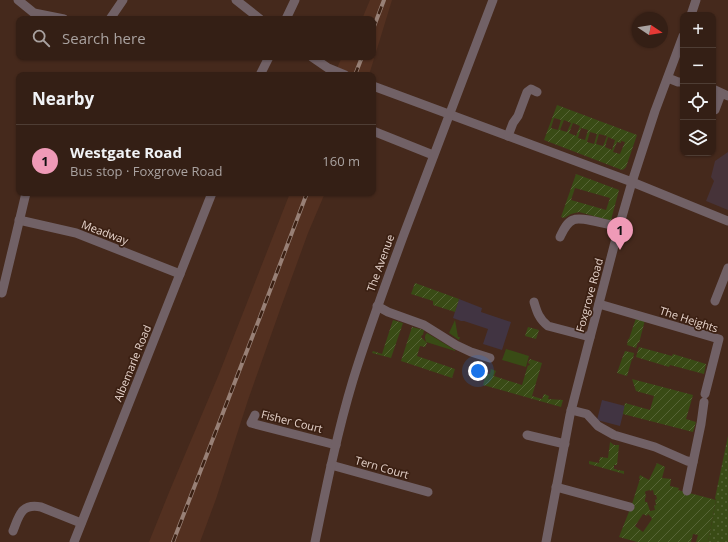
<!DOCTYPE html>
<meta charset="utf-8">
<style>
body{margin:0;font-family:"Open Sans",sans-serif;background:#3f2c22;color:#f1f3f6}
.controls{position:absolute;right:12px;top:12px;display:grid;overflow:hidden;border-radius:8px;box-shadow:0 1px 3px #0004}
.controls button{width:36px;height:36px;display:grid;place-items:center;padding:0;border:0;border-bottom:1px solid #4e3d34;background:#341f15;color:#f1f3f6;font:20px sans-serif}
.compass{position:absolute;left:632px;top:12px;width:36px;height:36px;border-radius:50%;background:#341f15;box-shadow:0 1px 3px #0004;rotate:102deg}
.you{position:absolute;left:478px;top:371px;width:14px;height:14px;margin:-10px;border:3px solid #fff;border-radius:50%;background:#1a73e8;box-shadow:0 0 0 6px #1a73e833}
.badge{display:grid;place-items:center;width:26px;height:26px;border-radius:50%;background:#ef9ab7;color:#111;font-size:13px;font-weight:700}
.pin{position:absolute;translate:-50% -33px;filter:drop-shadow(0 1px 2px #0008)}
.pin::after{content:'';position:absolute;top:21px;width:14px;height:12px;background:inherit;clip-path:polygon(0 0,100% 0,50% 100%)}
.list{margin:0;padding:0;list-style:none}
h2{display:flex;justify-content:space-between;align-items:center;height:52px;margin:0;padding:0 16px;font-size:17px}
h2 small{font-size:13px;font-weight:400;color:#a9a2a0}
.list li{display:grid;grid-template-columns:26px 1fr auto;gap:12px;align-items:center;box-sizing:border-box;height:72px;padding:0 16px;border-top:1px solid #4e3d34}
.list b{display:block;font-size:15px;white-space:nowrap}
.list p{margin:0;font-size:13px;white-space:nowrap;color:#a9a2a0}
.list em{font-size:13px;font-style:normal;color:#a9a2a0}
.icon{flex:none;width:22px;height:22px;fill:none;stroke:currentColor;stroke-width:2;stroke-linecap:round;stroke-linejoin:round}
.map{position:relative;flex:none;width:728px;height:542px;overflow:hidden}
.search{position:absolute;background:#341f15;box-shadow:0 1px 3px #0004;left:16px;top:16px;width:360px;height:44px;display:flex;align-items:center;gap:10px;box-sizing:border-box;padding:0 14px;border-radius:8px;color:#a9a2a0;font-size:15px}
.panel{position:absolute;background:#341f15;box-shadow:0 1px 3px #0004;left:16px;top:72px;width:360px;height:124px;border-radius:8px}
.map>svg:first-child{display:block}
</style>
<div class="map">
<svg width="728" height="542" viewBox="0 0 728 542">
<defs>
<pattern id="park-dots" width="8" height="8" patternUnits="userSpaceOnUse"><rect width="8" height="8" fill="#394b15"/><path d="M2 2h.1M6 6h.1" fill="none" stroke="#566436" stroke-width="1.8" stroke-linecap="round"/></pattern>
<pattern id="garden-furrows" width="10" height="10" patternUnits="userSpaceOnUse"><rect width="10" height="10" fill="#394b15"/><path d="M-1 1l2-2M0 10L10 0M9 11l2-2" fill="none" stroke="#566436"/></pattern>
</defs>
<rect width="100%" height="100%" fill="#45291c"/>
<g fill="#533020">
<polygon points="370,0 392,0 369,75 356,75 337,68 342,57 373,57 373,19 362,19"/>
<polygon points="290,193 325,193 308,233 281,307 248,400 216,499 200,542 149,542 170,490 219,374"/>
</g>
<g fill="#413442">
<polygon points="459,299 482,308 481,312 511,322 502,350 483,344 488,329 464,321 461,321 453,318"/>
<polygon points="602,400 625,406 620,426 597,420"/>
</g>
<polygon fill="#463339" points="728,152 728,210 706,201 714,181 711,177 715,161"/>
<g fill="#394b15">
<polygon points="455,320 458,337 460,337 459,340 449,333"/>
<path d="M427,333L455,350V351L426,342C425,338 424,336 427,333Z"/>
<polygon points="506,349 529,356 526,367 502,360"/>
</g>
<polygon fill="url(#park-dots)" points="728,436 728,542 708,542 716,500 715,498"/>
<g fill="url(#garden-furrows)" fill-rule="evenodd">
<path d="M557,105L637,135L626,167L624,169L622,170L544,140ZM554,118L561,120L558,130L551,128ZM564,120L571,123L567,132L560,130ZM573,123L580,126L576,136L569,133ZM581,128L588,130L585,140L578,138ZM590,132L597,134L594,144L587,142ZM599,134L607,136L603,146L596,144ZM608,137L615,140L612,150L605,147ZM621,141L625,142L620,154L613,152L617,142L621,143Z"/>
<path d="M576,174L619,190L611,220H608L579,212L571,214L564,218L561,217ZM575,188L610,198L606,210L571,200Z"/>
<polygon points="415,283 459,299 455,312 433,305 433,301 411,294"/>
<polygon points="636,318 645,320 639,343 638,342 636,348 627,345 628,339 629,339"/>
<polygon points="393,320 403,323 391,358 372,353 373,351 382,354"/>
<polygon points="412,327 424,330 423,335 422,335 421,337 427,343 425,347 420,346 417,356 455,369 452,378 401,361"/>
<polygon points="528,327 539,330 536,339 525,336"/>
<polygon points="639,347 672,356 673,354 706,364 704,374 670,365 669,367 636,357"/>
<polygon points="625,351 634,353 633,359 632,359 627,376 617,373 623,356"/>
<polygon points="530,359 542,363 532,396 542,399 544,394 549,396 548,399 563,400 561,407 483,385 486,374 490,374 491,369 496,371 494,376 522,385 528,365 529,366 530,364 528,363"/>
<polygon points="632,379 693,395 686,419 696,422 693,432 623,414 625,403 650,410 654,396 636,391"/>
<polygon points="610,442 614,445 619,445 617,465 614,465 614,469 616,469 617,470 624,471 624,474 589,464 589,461 599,463 600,457 608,458"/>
<path d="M657,463L665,467L662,478L671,479L670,486L679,488L678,490L716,500L708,542H696L698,535L693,534L691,542H637L619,537L632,504L640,479L639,478L640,475L649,480ZM650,490V491L653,490L654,495H656L657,499L655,500L656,505L654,506L655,510L650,511L647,502H645V498L646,497L645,492L646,491ZM643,514L647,516L648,514L651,517L652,519L643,532L635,526Z"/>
</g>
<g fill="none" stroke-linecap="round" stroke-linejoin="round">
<g stroke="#716166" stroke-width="9">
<polyline points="18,0 34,13 64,19"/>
<polyline points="236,0 260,19"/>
<polyline points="691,15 696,0"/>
<polyline points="110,19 123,0"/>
<polyline points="286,19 295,0"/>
<polyline points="312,57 328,68 345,75"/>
<polyline points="260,75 269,57"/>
<polyline points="668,78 678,82 683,82"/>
<polyline points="373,86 632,182 728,221"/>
<polyline points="713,89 728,96"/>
<polyline points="715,110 721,94"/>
<polyline points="373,131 433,155"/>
<polyline points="508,136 513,123 518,116 527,92 531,89 537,92"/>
<polyline points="19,220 76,233 180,274"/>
<path d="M560,237C563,231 566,223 573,220C581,216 609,225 619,227"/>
<polyline points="2,293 26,193"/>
<polyline points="715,301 728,268"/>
<path d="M534,302C537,312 539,319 548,326L590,337"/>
<polyline points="599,304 719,339 705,394"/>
<polyline points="377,306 388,312 424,325 456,345 471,352 490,358"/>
<polyline points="571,410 587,414 598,426 614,435 655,447 687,461 693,462"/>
<polyline points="255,415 251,423 336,445"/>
<polyline points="527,435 565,444"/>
<polyline points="331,465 428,492"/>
<polyline points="556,487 630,507"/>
<polyline points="687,491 701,424 704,402"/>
<path d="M13,531C19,516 21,503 41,507L81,523"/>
<polyline points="74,542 212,193"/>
<path d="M315,542C326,488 337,433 353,380C368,331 386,283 404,234C433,156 463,78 493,0"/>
<polyline points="546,542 570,415 586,353 619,227 632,182 655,111 683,36"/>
</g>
<defs>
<g id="rail">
<polyline points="373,29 384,0"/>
<polyline points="355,75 362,57"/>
<polyline points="173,542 260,317 307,193"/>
</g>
</defs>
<use href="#rail" stroke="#988076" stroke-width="4"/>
<use href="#rail" stroke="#3b2013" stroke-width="2.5" stroke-dasharray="8" stroke-linecap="butt"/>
</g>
<g text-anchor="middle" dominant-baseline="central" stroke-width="3.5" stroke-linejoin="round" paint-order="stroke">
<g font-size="11" fill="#e6d3cb" stroke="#3b2013">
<text transform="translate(105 232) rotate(21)">Meadway</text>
<text transform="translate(380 263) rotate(-70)">The Avenue</text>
<text transform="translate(589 295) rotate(-75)">Foxgrove Road</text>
<text transform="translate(689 319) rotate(18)">The Heights</text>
<text transform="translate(132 363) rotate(-68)">Albemarle Road</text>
<text transform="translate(292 421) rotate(14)">Fisher Court</text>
<text transform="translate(382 467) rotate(16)">Tern Court</text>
</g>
</g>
</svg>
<div class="controls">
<button>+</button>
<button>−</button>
<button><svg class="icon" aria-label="locate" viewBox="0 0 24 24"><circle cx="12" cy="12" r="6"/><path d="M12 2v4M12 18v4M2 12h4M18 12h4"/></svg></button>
<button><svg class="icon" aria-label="layers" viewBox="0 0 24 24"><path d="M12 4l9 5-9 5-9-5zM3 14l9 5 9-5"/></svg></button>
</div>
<svg class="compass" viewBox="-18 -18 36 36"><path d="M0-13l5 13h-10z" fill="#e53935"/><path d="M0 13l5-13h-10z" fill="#a9a2a0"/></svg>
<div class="you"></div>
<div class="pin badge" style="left:620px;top:250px">1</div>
<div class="search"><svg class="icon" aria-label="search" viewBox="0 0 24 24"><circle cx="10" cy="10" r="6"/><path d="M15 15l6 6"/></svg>Search here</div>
<section class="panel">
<h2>Nearby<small></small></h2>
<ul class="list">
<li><span class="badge">1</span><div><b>Westgate Road</b><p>Bus stop · Foxgrove Road</p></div><em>160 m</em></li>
</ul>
</section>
</div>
